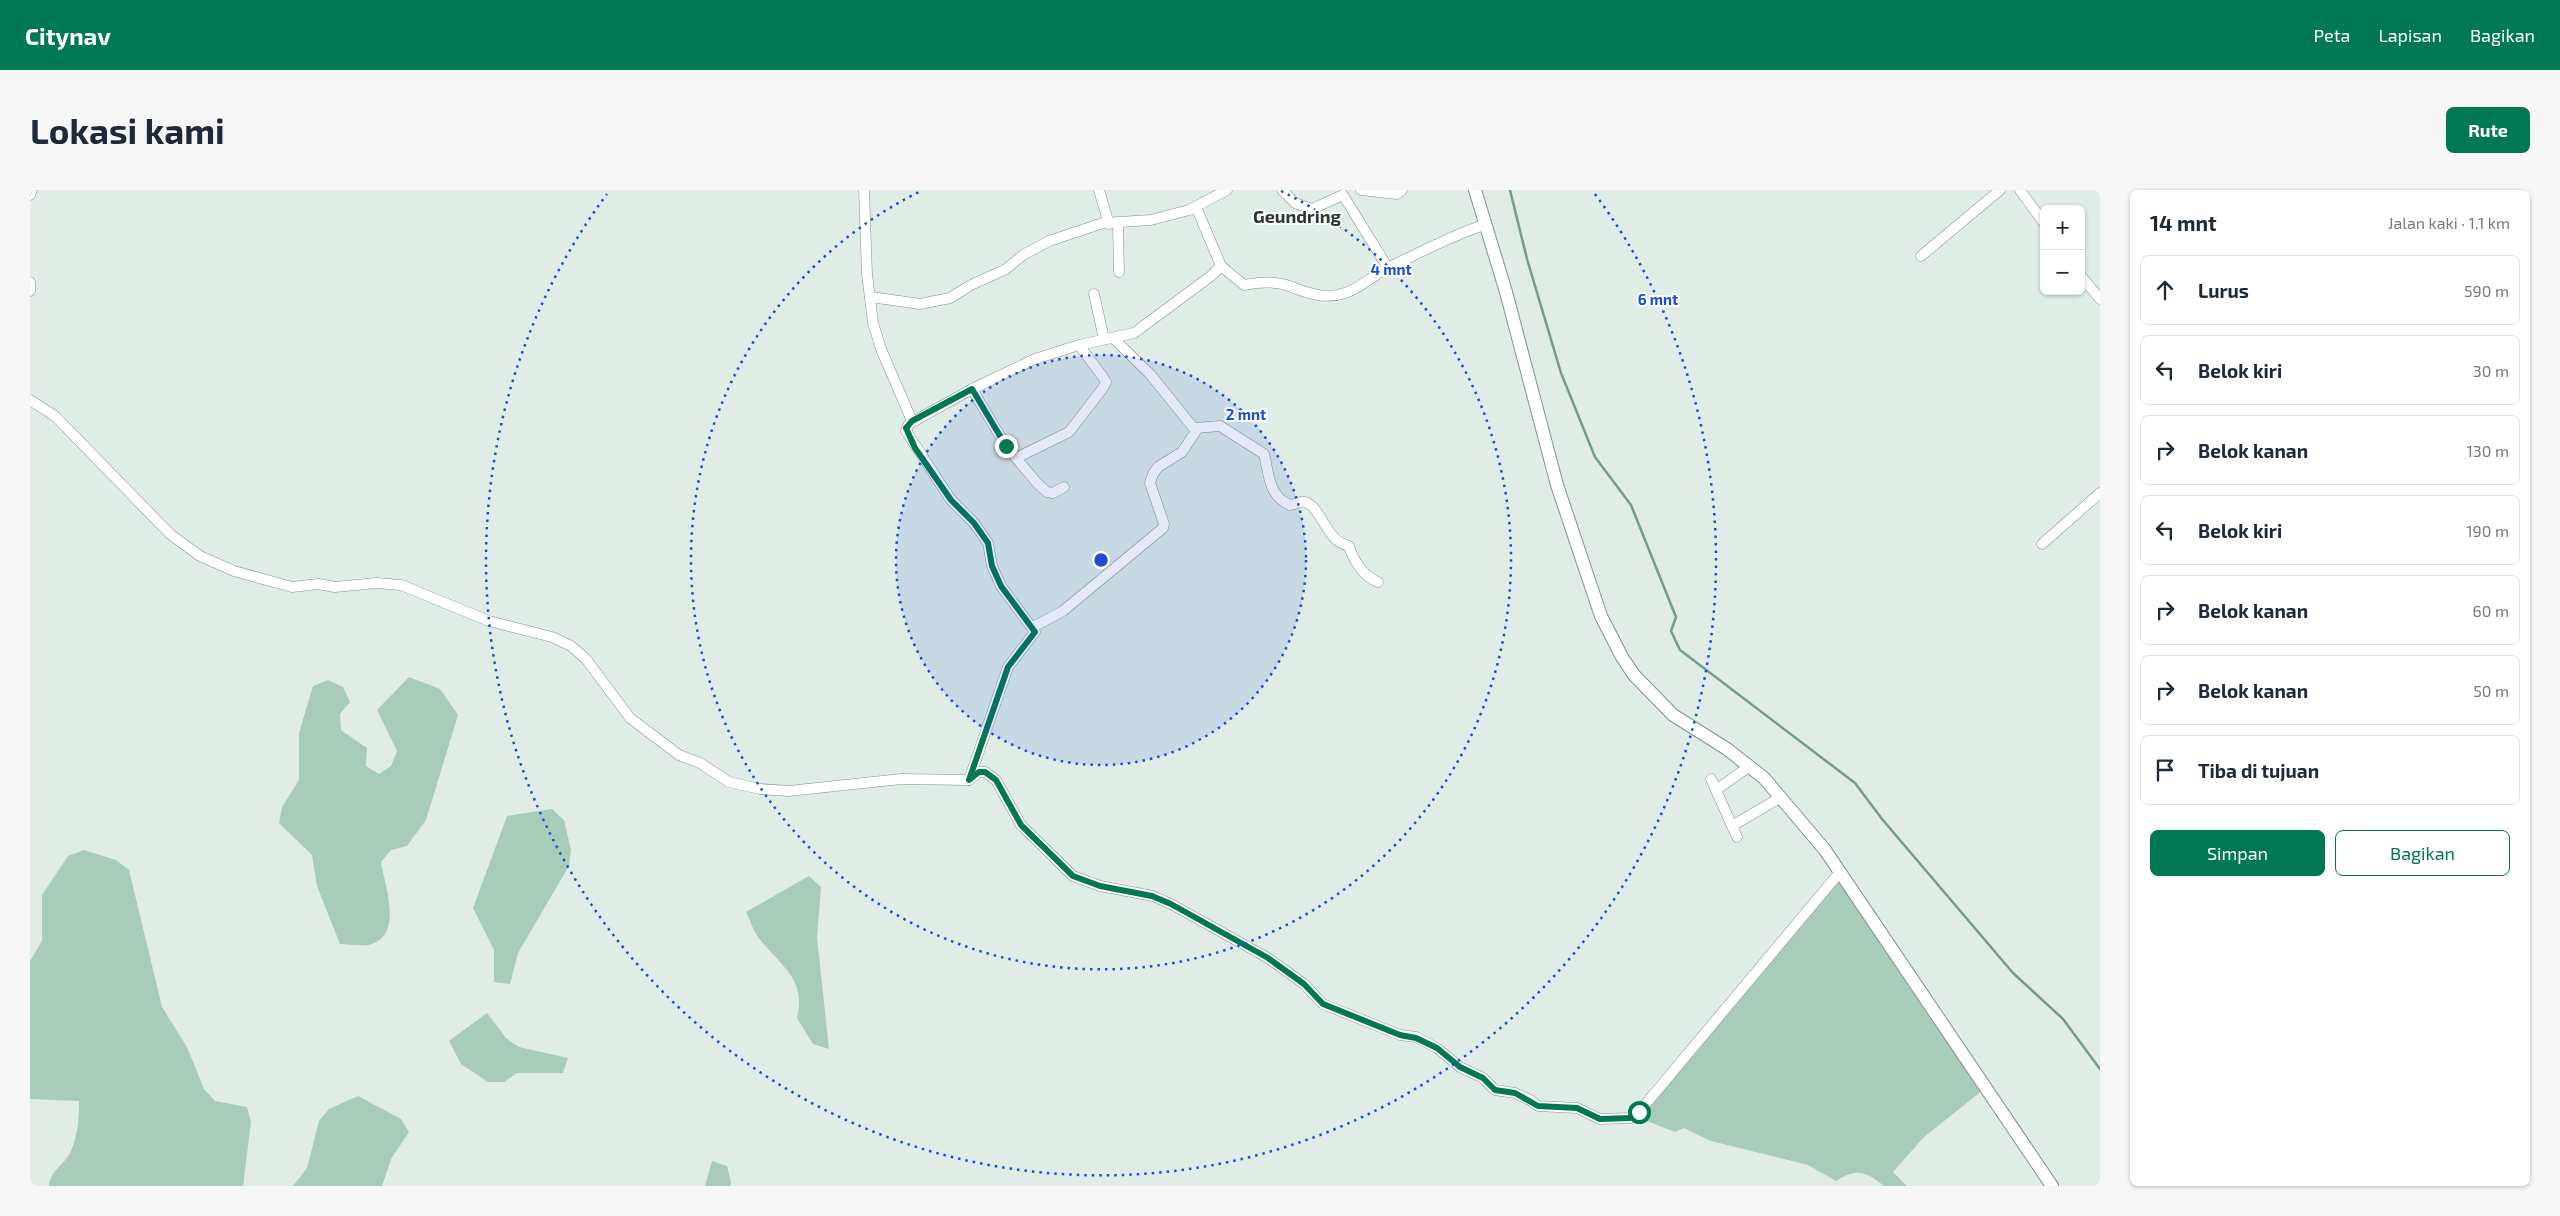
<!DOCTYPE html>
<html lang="id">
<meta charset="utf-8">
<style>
body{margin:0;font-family:"Exo 2",sans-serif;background:#f6f6f7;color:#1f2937}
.controls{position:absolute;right:15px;top:15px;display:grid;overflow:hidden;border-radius:8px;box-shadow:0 1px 4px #0004}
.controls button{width:45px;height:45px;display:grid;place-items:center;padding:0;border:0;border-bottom:1px solid #e0e1e3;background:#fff;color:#1f2937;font:25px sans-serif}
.stop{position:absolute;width:15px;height:15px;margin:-11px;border:4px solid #007854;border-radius:50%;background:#fff}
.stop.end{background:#007854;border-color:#fff;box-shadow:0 1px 5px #0008}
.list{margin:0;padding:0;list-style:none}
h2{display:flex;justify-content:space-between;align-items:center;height:65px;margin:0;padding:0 20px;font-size:21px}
h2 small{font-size:16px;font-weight:400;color:#747a83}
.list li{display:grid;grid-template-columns:32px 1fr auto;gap:15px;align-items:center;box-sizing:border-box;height:70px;margin:0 10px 10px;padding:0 10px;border:1px solid #e0e1e3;border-radius:8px}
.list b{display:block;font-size:19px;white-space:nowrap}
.list em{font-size:16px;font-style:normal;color:#747a83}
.actions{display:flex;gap:10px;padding:15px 20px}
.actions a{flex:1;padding:11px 0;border:1px solid #007854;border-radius:8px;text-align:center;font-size:18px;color:#007854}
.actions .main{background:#007854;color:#fff}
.icon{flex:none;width:28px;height:28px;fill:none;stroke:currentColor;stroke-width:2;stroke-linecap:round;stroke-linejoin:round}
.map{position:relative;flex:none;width:2070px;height:996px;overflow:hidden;border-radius:8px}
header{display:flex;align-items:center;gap:30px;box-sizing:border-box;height:70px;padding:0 25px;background:#007854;color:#fff}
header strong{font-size:24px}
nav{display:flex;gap:28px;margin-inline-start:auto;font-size:18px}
.intro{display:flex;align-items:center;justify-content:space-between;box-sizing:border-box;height:120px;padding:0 30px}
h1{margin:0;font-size:35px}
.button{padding:12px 22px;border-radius:8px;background:#007854;color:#fff;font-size:18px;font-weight:700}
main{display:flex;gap:30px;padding:0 30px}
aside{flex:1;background:#fff;border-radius:8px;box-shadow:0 1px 4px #0004}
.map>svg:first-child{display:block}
</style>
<header>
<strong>Citynav</strong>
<nav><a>Peta</a><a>Lapisan</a><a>Bagikan</a></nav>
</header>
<div class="intro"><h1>Lokasi kami</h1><a class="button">Rute</a></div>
<main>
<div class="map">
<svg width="2070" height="996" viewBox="0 0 2070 996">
<rect width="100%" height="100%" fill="#dfede6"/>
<g fill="#a9cbba">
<path d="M379,487L410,499L428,525L396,630L377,656L361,660L351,672C355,697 373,743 342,754C333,757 319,754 310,754L287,696L282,665L249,633L252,617L269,590V543L283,496L298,490L313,497L320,512L310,524L311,540L337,558L336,576L349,584L361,576L367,561L347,520Z"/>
<polygon points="522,619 534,630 541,660 539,676 488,763 480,794 464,792 464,760 443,718 477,626"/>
<path d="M54,660L86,670L99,680L132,817L157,857L174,899L185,911L217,917L221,932L213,996H19C20,980 35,975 41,961C48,945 49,928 49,911L0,909V771L12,751V705L38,666Z"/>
<path d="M1807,680L1953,900L1894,947L1863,982L1877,996H1854C1836,981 1826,978 1806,991L1778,975L1681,951L1654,938L1645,942L1609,928L1608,924Z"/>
<path d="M779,686L791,697L787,747L799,859L783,854L767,828C777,788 749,775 728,747C723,740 720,730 716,722Z"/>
<polygon points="457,823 476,848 489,857 538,868 533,883 487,883 474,892 458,892 431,874 419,851"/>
<polygon points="328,906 371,929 379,942 361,969 352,996 263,996 277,978 289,931 299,919"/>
<polygon points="682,971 697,976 701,992 700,996 675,996"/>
</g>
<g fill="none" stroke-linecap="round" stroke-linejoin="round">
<polyline stroke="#759c8a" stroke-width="2.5" points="1480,0 1497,69 1531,183 1565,267 1601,315 1646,427 1641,441 1650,460 1825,593 1852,629 1983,783 2033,829 2070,879"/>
<defs>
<g id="minor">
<polyline points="834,0 837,84 843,133 851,159 882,231"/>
<polyline points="1069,0 1079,34"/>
<polyline points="1252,0 1265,13 1282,19 1313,5 1358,78"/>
<polyline points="1331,0 1367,4 1372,0"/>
<polyline points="1990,0 2014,33"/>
<polyline points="0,5 2,0"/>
<polyline points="1166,17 1191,76"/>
<polyline points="1088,34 1089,82"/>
<polyline points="1891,66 1970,0"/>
<polyline points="2051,86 2070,109"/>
<polyline points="0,92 0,101"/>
<polyline points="1064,104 1074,149"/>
<polyline points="841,107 890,114 920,108 941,95 976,79 993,65 1019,51 1073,33 1121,30 1159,20 1197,0"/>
<polyline points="942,199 976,256 1007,293 1017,302 1023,303 1034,297"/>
<polyline points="0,210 25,226 140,344 170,366 204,381 262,397 288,394 305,397 346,393 371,395 459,431 522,447 541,456 556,469 600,528 649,565 670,573 699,592 730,599 759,601 871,589 939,590 949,582 955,582 966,590 991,635 1043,686 1070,696 1123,706 1141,714 1238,768 1274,794 1293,814 1370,845 1386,847 1407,858 1430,877 1453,888 1465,900 1485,903 1500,910 1508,916 1547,918 1570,929 1600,928 1609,922 1810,682"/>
<path d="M1165,238L1190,236L1234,264C1239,283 1238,306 1260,315C1266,315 1270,310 1275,312C1292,317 1295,351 1319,356C1323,370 1334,387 1348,392"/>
<polyline points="986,268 1039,242 1073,198 1076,192 1073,187 1049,155"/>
<polyline points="2012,354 2070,303"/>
<polyline points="1003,437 1033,421 1133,338 1134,334 1120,293 1123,284 1128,277 1152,262 1166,241 1120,184 1084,149"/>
<polyline points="1681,589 1707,647"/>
<path d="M939,590L978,477L1005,442L971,396L962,376L958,353L944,333L921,310L876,241L879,234L942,199L1005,169L1049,155L1104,143L1181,86L1191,76L1214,95C1228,92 1245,91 1259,96C1277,103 1295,110 1315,103C1331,98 1343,85 1358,78C1390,62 1422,46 1456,34"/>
<polyline points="1686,600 1720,576"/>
<polyline points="1702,636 1751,607"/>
</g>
<polyline id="tertiary" points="1445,0 1476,102 1527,295 1571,426 1592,467 1604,485 1643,525 1697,559 1734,588 1795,660 2022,996"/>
</defs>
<use href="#minor" stroke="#85928c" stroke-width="11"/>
<use href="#tertiary" stroke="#85928c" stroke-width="14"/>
<use href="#minor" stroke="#fff" stroke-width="10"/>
<use href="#tertiary" stroke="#fff" stroke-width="12"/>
</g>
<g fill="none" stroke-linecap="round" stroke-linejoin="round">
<polyline stroke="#007854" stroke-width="6" points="976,256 942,199 882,231 876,238 885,258 921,310 944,333 958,353 962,376 971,396 1005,442 978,477 939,590 949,582 955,582 966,590 991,635 1043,686 1070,696 1122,706 1141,714 1238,768 1274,794 1293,814 1370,845 1386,848 1407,858 1430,877 1453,888 1465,900 1485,903 1508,916 1547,918 1570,929 1600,928 1609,922"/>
</g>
<circle cx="1071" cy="370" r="205" fill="#1d4ed8" fill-opacity=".12"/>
<g fill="none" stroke="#1d4ed8" stroke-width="2.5" stroke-dasharray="2.5 5">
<circle cx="1071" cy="370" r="205"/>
<path d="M1251 1A410 410 0 1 1 891 1"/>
<path d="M1565 4A615 615 0 1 1 577 4"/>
</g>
<g text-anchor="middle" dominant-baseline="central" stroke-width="4" stroke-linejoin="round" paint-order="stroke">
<g font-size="18" font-weight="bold" fill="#2b3631" stroke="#fff">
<text x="1267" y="26">Geundring</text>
</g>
</g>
<circle cx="1071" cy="370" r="8" fill="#1d4ed8" stroke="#fff" stroke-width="2.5"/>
<g font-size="15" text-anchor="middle" font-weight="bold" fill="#1d4ed8" stroke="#fff" stroke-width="4" stroke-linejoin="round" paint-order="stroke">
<text x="1361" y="85">4 mnt</text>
<text x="1628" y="115">6 mnt</text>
<text x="1216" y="230">2 mnt</text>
</g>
</svg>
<div class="controls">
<button>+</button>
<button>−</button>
</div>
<div class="stop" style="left:1609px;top:922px"></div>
<div class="stop end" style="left:976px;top:256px"></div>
</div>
<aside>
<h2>14 mnt<small>Jalan kaki · 1.1 km</small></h2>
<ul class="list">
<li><svg class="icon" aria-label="ahead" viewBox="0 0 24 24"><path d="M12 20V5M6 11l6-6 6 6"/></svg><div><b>Lurus</b></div><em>590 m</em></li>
<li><svg class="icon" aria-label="left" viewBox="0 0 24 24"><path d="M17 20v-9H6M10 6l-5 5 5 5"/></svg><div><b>Belok kiri</b></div><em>30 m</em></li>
<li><svg class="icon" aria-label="right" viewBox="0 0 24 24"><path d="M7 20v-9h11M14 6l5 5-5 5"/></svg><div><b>Belok kanan</b></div><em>130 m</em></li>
<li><svg class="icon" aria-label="left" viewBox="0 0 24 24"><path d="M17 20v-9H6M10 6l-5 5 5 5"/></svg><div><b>Belok kiri</b></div><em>190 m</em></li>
<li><svg class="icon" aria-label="right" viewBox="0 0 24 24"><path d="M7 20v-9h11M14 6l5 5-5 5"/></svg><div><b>Belok kanan</b></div><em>60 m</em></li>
<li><svg class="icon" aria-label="right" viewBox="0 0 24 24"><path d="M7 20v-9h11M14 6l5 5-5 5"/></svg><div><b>Belok kanan</b></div><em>50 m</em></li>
<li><svg class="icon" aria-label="arrive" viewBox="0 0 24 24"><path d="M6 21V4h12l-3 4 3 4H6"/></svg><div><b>Tiba di tujuan</b></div></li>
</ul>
<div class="actions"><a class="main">Simpan</a><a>Bagikan</a></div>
</aside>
</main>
